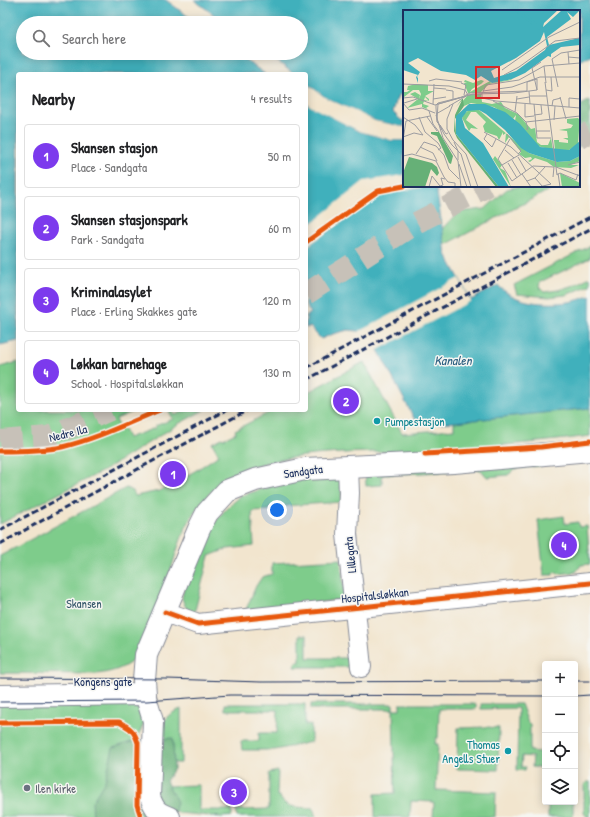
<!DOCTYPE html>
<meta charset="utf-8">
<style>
body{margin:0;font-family:"Patrick Hand",sans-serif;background:#f6f6f6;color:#202124}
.controls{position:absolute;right:12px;bottom:12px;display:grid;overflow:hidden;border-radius:4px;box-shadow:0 2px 10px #0003}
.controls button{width:36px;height:36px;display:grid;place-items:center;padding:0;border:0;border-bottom:1px solid #e0e0e0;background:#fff;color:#202124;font:20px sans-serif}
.you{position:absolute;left:277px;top:510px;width:14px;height:14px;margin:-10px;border:3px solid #fff;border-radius:50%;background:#1a73e8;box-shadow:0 0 0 6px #1a73e833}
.badge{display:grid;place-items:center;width:26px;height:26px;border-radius:50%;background:#7c3aed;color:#fff;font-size:13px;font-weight:700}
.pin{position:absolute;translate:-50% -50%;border:2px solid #fff;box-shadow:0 1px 4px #0006}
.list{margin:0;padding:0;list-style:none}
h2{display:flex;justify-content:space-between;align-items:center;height:52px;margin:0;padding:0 16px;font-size:17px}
h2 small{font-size:13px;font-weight:400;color:#757577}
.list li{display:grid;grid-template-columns:26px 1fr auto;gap:12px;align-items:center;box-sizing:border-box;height:64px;margin:0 8px 8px;padding:0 8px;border:1px solid #e0e0e0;border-radius:4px}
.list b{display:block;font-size:15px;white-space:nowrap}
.list p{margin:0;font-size:13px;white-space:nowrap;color:#757577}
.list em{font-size:13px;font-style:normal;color:#757577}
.icon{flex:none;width:22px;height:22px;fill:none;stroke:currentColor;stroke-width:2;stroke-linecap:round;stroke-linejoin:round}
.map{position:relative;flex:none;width:590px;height:817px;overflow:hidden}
.search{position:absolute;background:#fff;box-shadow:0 2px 10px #0003;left:16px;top:16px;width:292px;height:44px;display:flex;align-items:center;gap:10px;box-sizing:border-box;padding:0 14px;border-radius:22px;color:#757577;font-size:15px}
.panel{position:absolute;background:#fff;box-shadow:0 2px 10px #0003;left:16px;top:72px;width:292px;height:340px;border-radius:4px}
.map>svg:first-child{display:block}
</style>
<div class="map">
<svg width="590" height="817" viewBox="0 0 590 817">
<rect width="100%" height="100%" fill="#f6f6f2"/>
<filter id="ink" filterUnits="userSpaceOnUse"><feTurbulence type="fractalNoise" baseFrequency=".025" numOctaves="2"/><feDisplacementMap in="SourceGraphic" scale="8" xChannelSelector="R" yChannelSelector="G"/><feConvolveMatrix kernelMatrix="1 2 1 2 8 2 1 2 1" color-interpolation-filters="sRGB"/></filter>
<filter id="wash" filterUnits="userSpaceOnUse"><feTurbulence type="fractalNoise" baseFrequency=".012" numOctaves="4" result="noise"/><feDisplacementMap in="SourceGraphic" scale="16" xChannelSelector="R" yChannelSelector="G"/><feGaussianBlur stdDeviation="0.9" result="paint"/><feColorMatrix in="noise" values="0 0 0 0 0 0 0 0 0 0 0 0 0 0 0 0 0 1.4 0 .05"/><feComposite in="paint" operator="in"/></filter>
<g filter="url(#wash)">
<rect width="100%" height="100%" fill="#f2e5ce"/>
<g fill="#7ecc8b" stroke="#4c7e74">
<polygon points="520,186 557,186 445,245 442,229 458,212 485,209 507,189"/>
<polygon points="590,246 590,258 540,282 539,287 544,292 558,290 574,285 590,277 590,285 566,295 549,297 517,294 514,285"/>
<polygon points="18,362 18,410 137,410 116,419 120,430 124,429 128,438 155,428 155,426 173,419 169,411 171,410 175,415 188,410 204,410 180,423 105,470 0,524 0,367"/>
<path d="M364,362L402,433L454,429V422L590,408V436C530,444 470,448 410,451C358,453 305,451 254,466C229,474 205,494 192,516C176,543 171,575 160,604C153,622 143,640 135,659C123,669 112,672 97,674L0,673V556L126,488L133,491L135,496L159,491L195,471L219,455L212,443L222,438L223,439L236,433L235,430L274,410H306V393Z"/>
<polygon points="590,460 515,469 508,475 487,477 481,470 382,475 382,485 366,486 365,471"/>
<polygon points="340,477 342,502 269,507 269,510 252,511 254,546 227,549 209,556 194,614 187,609 184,604 182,598 184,588 205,538 217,519 228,507 241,496 293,479"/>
<polygon points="564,516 565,524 578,522 579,527 587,526 590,564 581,565 576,572 558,574 557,572 553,573 553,575 544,575 538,520"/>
<polygon points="341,559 345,599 245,612 256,586 262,577 272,574 272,563"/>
<polygon points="300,635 307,635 307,658 350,658 350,655 352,667 294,667 296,662 300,662"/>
<polygon points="225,704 305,704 305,725 311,725 311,742 275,750 242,750 241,741 259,741 259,733 277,733 278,710 225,710"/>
<polygon points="311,704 393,704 393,709 400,709 400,704 476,704 476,709 439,709 438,738 436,738 435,744 438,744 436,790 496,792 495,817 433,817 434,802 411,801 410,817 375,817 375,794 395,793 393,709 311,709"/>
<polygon points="481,704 521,704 528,723 530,724 530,751 543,752 543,753 545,753 545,768 532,767 533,757 522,756 521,767 526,767 525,770 517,770 518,708 481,709"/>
<path d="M0,705H132C141,708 142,714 144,723L134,745L135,817H0Z"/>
<path d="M181,709V763H167L161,755C162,745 160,724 167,717C171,713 176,711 181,709Z"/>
<polygon points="487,727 499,728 498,770 457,769 458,728"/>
<path d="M278,771L277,796H280C283,809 302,807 313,808L316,817H237L236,810L269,809V773Z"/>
<polygon points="587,782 590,782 590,817 587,817 584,813 584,785"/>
<polygon points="199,785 199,810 232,810 232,816 222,817 178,813 168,808 165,786"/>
<rect x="548" y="802" width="25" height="15"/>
</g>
<g fill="#66b077" stroke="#40706a">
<polygon points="590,100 590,139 579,147 579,106"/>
<polygon points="173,738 174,769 166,781 177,802 173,817 93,817 92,802 105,781 113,748 131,742"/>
</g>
<g fill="#41b0bc" stroke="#2e708d">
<polygon points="0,0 166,0 197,23 23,23 23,53 236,53 265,74 18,74 18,341 0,345"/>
<polygon points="194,0 590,0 590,55 579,61 579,11 404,11 404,94 398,95 393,112 401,120 404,121 404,127 375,121 326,98 306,83 306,74 294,74 266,53 301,53 301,23 225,23"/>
<path d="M306,103L359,131L391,140H404V186H436L446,254L471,300L498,285C515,304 545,305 569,302C576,301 583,298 590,296V408L454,422L417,424L378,350L358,331L348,330L333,334L321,339L310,327L306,328V316L311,313L306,307Z"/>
</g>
<g fill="#f2e5ce">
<polygon points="306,83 326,98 359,113 375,121 404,127 404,129 375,123 358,115 325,100 306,85"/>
<polygon points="306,101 359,129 392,138 404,138 404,140 391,140 359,131 312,107 306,103"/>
<polygon points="404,175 404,186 430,186 382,194 306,247 306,228 364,181"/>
<polygon points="459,278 471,301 376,351 356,333"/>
</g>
</g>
<g filter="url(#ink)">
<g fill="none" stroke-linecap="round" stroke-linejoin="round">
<g stroke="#c7c1b8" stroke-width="22" stroke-dasharray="22 11" stroke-linecap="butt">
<polyline points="579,138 590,132"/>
<polyline points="306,294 416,223 488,186"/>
<polyline points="0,441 48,437 110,410"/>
</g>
<defs>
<g id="minor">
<polyline points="348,467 349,493 347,534 361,667"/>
<polyline points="165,612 198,624 590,583"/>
<path d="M145,694L153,721L150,797C155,810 157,812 170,817"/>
</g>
<polyline id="major" points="0,696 145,694 144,680 146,655 199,529 207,513 227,491 255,480 305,469 454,462 590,450"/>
</defs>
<use href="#minor" stroke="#868a96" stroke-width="22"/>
<use href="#major" stroke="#868a96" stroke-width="24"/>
<use href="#minor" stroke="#fff" stroke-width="20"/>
<use href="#major" stroke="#fff" stroke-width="22"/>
<g stroke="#1b2f5e" stroke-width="1">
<polyline points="0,678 167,679 261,682 545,681"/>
<polyline points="575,681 590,681"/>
<polyline points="575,696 590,695"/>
<polyline points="0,702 147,701 230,695 545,696"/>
</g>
<g stroke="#1b2f5e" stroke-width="3" stroke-dasharray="6 3" stroke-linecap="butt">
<polyline points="306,368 590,217"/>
<polyline points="306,380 590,229"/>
<polyline points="0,530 227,410"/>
<polyline points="0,544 45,519 248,410"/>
</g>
<defs>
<g id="cycleway">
<polyline points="306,242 378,191 404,186"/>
<path d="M0,451C20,451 42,451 62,447C96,439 128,423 160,410"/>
<polyline points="425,454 541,447 590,441"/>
<polyline points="165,612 198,624 590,583"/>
<path d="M0,723L119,722C130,728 134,730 138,743L137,805L141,817"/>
</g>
</defs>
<use href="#cycleway" stroke="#f6f6f2" stroke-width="8"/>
<use href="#cycleway" stroke="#e8590c" stroke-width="5"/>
</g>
</g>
<g fill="#0f9aa8" stroke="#f6f6f2" stroke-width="1.5">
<circle cx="377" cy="421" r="4"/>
<circle cx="508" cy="751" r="4"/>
</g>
<circle fill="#6b7280" stroke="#f6f6f2" stroke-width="1.5" cx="27" cy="788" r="4"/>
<g text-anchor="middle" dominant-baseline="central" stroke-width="3" stroke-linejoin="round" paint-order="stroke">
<g font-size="12" fill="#0d838f" stroke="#f6f6f2" text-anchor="start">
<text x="385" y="421">Pumpestasjon</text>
<text x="500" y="744" text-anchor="end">Thomas<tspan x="500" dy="14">Angells Stuer</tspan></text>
</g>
<g font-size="12" fill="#1b2f5e" stroke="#f6f6f2">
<text transform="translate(68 433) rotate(-14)">Nedre Ila</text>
<text transform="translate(303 471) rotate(-8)">Sandgata</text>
<text transform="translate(350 555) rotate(-96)">Lillegata</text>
<text transform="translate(375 595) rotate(-6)">Hospitalsløkkan</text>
<text x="103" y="681">Kongens gate</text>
</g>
<g font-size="12" fill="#345669" stroke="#f6f6f2">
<text x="84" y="603">Skansen</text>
</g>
<g font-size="12" fill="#5b616d" stroke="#f6f6f2" text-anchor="start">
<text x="35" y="788">Ilen kirke</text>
</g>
<g font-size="13" font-style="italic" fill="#285c7f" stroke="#f6f6f2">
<text x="453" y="360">Kanalen</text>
</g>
</g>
<g transform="translate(403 10)">
<rect width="177" height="177" fill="#f2e5ce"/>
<path d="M109,69L108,70L86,74L77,83H65L61,73H64L61,72L62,70L70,73L78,70L81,71L78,74L85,70L69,79L67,82L87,71L88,73ZM13,74L25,75V81H31L22,86L26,89V91L22,87L21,90L26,91H21L20,94L26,96L23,98L26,100L19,97V94L4,98L15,89L7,84L12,82L17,85L16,89L18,84L16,80H10L1,87L0,82H4L7,80H4L5,76ZM78,84L79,92L89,94L98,92L102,98L115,104L128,119L132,118L134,132L138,135H145L148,128L150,140L134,136L112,111L113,105L110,109L91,97L68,93L61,96L58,93L65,85ZM76,100L126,143L154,152L167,151L177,146V151L167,155H176L168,158L151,157L144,152L132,148L127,152L125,151L129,149L128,147L122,148L116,144L118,142L106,127L102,133L103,123L100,125V122L96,130L94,126L82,122L80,116L83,112L73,102H68L63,110L75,119L68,118L66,121L59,108L61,104L67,99ZM175,108L177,110V107L175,134L166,140H152L151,130H156V120L168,118L170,115L164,113V109ZM156,120L164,121L165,128H160L165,130V133L156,132ZM92,146L99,155L97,158L102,161L108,177L90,149ZM157,163L177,173V177H159Z" fill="#7ecc8b" fill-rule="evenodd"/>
<path d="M59,89H60V90L61,96L52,109L53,124L96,177H93L54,128L51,121L52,105L59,90L53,97ZM28,122H36L50,146L48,154L46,153L34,126L28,124ZM6,147L29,153L34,157L36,163L34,166L28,159L22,177H0V163Z" fill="#66b077"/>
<path d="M0,0H155L141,13L140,17L159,0H177L170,7L164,2L168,9L144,27L146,35L176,28L177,35L158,37L148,44V47L145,46L122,63L109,69L89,73L78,66L72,70L63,65L38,61L15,48L5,53L17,62L14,67L15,68V73L13,67L15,65L0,60ZM141,22L144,36L142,40L113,61L91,68L88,61L113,48L137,31ZM66,94H82L102,102L117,114L137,137L166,140L177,131V146L167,151L154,152L126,143L118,138L102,120L83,104L76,100L64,101L59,108L62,118L80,133L106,177H96L53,124V106Z" fill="#41b0bc" fill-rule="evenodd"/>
<path fill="none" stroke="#41b0bc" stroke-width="2" d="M112,0L138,20L152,17L164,8M118,0L138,19M136,0V16L141,19"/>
<path fill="none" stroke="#9c9ca1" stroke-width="1" d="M152,31L177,28M165,42L166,54M165,47L177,48M141,56L143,73M99,60L146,27L177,12M101,65L116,57L152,31M26,71L33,69L59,72M142,72L154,165M58,73L63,75L61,85M0,74L46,76L62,80L65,85M155,77L149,49L158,43L177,40M31,78L43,79M43,80L50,81V89M134,80L129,58L138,52M143,80L149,81L148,67M80,81L109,77L137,67H177M126,81L127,94M79,84V88L93,91L177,98M127,86H144M157,87L163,109M0,88L10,87L32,95M30,89L43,87M114,89L126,87M90,91L114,103L123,112L125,119H123M0,93L6,100L19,98L32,103M1,93L14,89M30,94L31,74M50,94L44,109V119L50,130L63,144L75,177M122,94V107L131,106M131,94L134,128H148M32,95L60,87M46,96L65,85L79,84L83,75L116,70L141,56L177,53M149,96L150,90L158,88M166,97V88L177,89M26,101L30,114L36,122M112,102L114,86M33,104L47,96M33,105L40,128L55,151L58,177M131,105L139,104L138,95M0,107L12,115L20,125M16,107L22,122L35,133L38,138L35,140M24,107L34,121M151,110L152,96M123,112L177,106M37,115L43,124L45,123M39,120L34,110L35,94L70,84L111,83L134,80V69L124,72V81L67,83L59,87L35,93L33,95V98L34,112L35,113L37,116L41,124L49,135L58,144L68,177M133,121H147M81,122L108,137L148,174M84,124L81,129L89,137L93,129M104,124L118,141L115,144M0,127L11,123L20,125M107,129L95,149L109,171L130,156M0,130L3,111L27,106M51,132L55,141V150M17,137L30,143L34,151M102,140L111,148M13,144L21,132L33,136L41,145L46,159L56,169M0,146L9,144L33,151L41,167L45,172L52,173V177M115,147L123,161M109,150L118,165M105,153L114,168M56,154L64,177M99,155L116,145M165,155L177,152M130,156L151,157L150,167M153,157L177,166M155,163L157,177M119,164L128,177M154,165L157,163L173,170L175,164M132,168L140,177M124,171L132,168L142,157M26,177L29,166L37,176L40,175L38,168L42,169M136,177L148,174"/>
<path fill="#d62828" fill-opacity="0.15" stroke="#d62828" stroke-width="2" d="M73,57H96V88H73Z"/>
<rect width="177" height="177" fill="none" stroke="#1b2f5e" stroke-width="2"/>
</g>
</svg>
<div class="controls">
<button>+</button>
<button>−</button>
<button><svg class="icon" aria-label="locate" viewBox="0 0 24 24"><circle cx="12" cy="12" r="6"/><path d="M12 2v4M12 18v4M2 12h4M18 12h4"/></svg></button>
<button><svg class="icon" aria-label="layers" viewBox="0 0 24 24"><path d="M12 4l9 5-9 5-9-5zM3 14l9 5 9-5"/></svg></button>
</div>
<div class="you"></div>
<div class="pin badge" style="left:173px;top:474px">1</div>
<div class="pin badge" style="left:346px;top:401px">2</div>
<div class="pin badge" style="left:234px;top:792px">3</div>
<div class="pin badge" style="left:564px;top:545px">4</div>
<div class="search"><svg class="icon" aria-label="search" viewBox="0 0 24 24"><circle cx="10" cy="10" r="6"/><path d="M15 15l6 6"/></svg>Search here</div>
<section class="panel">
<h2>Nearby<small>4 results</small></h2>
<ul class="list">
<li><span class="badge">1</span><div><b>Skansen stasjon</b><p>Place · Sandgata</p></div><em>50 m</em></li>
<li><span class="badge">2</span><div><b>Skansen stasjonspark</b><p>Park · Sandgata</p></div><em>60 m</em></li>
<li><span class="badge">3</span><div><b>Kriminalasylet</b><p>Place · Erling Skakkes gate</p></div><em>120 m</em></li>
<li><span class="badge">4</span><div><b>Løkkan barnehage</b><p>School · Hospitalsløkkan</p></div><em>130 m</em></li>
</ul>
</section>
</div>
